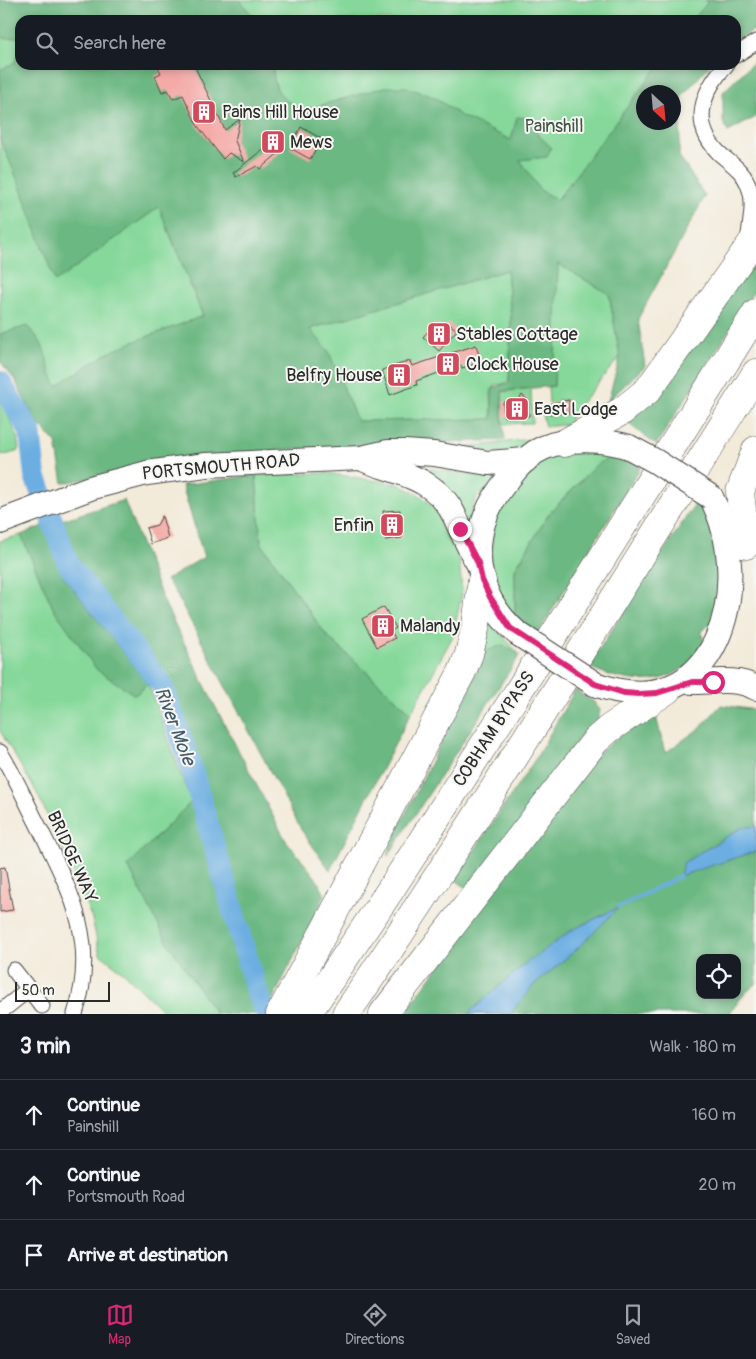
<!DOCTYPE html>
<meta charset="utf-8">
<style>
body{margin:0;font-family:Pangolin,sans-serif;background:#20242c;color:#f1f3f6}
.controls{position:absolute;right:15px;bottom:15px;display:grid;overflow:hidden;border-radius:10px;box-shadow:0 2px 8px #0003}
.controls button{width:45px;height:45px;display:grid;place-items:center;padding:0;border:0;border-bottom:1px solid #363941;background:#171b24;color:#f1f3f6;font:25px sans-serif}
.compass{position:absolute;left:636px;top:85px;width:45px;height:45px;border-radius:50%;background:#171b24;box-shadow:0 2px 8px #0003;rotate:154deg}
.scale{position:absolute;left:15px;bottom:12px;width:95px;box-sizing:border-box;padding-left:5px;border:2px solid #2b2b2b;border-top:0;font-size:14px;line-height:18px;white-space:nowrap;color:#2b2b2b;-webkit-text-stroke:4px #f6f6f2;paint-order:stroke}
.stop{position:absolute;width:15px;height:15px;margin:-11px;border:4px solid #db2777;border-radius:50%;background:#fff}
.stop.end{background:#db2777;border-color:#fff;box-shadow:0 1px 5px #0008}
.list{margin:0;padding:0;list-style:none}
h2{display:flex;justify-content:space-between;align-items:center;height:65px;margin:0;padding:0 20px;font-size:21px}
h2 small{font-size:16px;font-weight:400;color:#9ea1a6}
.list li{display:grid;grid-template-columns:32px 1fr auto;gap:15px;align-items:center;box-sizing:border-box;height:70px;padding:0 20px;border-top:1px solid #363941}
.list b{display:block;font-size:19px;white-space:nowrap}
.list p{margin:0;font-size:16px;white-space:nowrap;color:#9ea1a6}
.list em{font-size:16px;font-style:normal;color:#9ea1a6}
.icon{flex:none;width:28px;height:28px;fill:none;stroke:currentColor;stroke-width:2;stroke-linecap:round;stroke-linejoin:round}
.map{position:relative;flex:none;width:756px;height:1014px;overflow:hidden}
.search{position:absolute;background:#171b24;box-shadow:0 2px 8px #0003;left:15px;right:15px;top:15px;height:55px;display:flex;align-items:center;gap:12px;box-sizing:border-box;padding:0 18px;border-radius:15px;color:#9ea1a6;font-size:19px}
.sheet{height:275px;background:#171b24}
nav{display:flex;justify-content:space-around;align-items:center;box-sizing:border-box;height:70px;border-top:1px solid #363941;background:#171b24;font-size:14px;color:#9ea1a6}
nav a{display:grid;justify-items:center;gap:2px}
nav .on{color:#db2777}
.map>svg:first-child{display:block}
</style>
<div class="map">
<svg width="756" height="1014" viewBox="0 0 756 1014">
<rect width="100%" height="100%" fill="#f6f6f2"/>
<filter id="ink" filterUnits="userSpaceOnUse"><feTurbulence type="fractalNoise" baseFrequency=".02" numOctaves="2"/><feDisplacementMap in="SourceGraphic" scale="10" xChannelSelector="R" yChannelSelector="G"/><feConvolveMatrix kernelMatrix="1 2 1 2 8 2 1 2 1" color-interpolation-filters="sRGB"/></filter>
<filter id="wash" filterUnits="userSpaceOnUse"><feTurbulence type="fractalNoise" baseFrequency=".0096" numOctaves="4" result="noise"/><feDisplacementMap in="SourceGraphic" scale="20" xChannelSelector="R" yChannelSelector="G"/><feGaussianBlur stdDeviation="1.12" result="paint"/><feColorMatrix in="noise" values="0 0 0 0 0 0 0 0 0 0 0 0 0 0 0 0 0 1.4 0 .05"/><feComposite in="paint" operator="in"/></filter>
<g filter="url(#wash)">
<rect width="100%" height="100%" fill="#f3ebda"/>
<g fill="#85d89a" stroke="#588262">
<polygon points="0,0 20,20 20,65 0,96"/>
<polygon points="239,0 734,0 717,20 256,20"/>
<path d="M273,65H681L644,92L553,223L300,111C280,96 273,91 273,65Z"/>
<polygon points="0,121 70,270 159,207 203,316 167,330 29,408 15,380 0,361"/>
<polygon points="557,263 609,294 620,357 571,415 570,424 545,427 542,414 569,412 568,400 558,400 558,403 549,404 548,387 554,386"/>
<polygon points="507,269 511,318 509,383 496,385 491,393 492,419 357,421 309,329"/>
<polygon points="531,388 532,423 504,424 502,417 502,392"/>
<polygon points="0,398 17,435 19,451 5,455 0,454"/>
<path d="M530,439C508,460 484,451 455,449Z"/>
<polygon points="579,448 622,455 596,465 549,514 515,569 515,616 500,600 491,564 494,518 516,483 547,457"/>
<path d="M408,467C440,467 471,478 502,477L491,490L477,496L470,514L475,525L471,538Z"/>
<polygon points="326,473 398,484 421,496 447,520 458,545 462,593 453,636 411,713 326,635 261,543 256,475"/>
<polygon points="21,535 53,608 135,695 148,684 191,802 128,866 166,939 216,1014 166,1014 124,973 100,954 92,919 79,886 37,793 0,731 0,541"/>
<polygon points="484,610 501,634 520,655 503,645 479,665"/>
</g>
<g fill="#6cb882" stroke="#4c7256" fill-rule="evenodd">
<polygon points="0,0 239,0 256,20 20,20 20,40 18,37 6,39 0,36"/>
<polygon points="706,0 756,0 756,29 736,40 736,20 693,20 707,3"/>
<path d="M20,51V65H273C273,91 280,96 300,111L385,87H407L436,98L461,116L511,140L517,117L529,118L537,134L551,147L547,157L520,160L540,190L557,200L659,65H710L682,96L679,156L705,196L638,319L645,366L608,401L620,357L609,294L558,264L554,386L502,391V417L505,440L294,449L236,454L63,483L56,443L36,421L15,380L0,361V334L27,326C51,349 43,361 57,386L106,354L130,343L203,316L159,207L55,282L18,181L0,139V70L15,62ZM644,92H674V122H644ZM507,270L511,318L509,382L492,389V419L357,421L329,352L310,329Z"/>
<polygon points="756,60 756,117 728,132 723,122 723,92"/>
<polygon points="756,251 756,288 656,445 625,421"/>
<polygon points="622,455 641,467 538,633 515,616 515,569 549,514 596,465 612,456"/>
<polygon points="256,475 261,543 326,635 411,713 330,870 302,831 174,590 166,580 204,557 182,485"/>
<polygon points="124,500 163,600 215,706 285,839 316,878 325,895 271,1003 263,988 191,734 165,674 77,561 62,520"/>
<path d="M696,502L715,519L728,570L713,622L701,631L707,654C695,661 682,670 669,676C643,686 611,678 588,666Z"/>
<polygon points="45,525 64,577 148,684 135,695 97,670 53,608 21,535"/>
<polygon points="503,645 520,655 388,856 392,841 486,651"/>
<polygon points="575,690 594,702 600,710 598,721 583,732 538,798 468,890 455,879 536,758"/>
<path d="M721,705L756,710V984L744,994L729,1014H404L586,764L628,728L656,716L665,753L700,728ZM700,958H737V995H700Z"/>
<polygon points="191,802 245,982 257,1014 216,1014 166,940 128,866"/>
</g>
<g fill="#6caee1" stroke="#4c6c86">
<polygon points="756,826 756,851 680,876 683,863 741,828"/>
<polygon points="619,907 576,950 533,986 510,1014 468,1014 522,966 572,930"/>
</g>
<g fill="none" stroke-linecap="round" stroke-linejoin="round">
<polyline stroke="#6caee1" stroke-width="4" points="619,907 680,876"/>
<polyline stroke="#6caee1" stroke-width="22" points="0,382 30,431 35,476 69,565 162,685 190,763 257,993 267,1014"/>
</g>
<g id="blocks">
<g fill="#f4aba8">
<polygon points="157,65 194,65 225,130 240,119 235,141 244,162 229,153 223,159 197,125 183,95 173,99 168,90 162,92 155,76 161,73"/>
<polygon points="301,127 322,139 310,159 290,148"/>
<polygon points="276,139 281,151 260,169 257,166 236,177 233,173"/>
<polygon points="435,323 443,329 448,323 457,330 439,351 423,337"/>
<polygon points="476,345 481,362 462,368 461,365 416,381 417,385 390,395 382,370 410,361 412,366"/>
<polygon points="522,395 528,400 529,416 504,417 503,402 518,401"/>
<polygon points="569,400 569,413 550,414 549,404"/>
<polygon points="400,510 402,538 385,540 383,511"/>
<polygon points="162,516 168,538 151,544 146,528 157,525"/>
<polygon points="384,607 396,628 391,631 395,638 377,647 362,619"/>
<polygon points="5,867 13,910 0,912 0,868"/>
</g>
</g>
</g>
<g filter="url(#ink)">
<use href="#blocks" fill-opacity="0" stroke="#494845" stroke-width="1"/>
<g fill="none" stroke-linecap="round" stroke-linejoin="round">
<defs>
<g id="street">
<polyline points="736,55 756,42"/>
<path d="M726,65C702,92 690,124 719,153C731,164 744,171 749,187C756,203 749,227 748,244"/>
<path d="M0,752C15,776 26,802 39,827C70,890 99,941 75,1014"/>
<polyline points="14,970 42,1006"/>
<polyline points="0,1012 29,989"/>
</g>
<g id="primary">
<path d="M365,460C398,473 436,478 454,515C462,531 468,547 478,563"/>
<polyline points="0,522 90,488 147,473 206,465 361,458 388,452 405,452 434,454 488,463 526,460"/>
<path d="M517,633C468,590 467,526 509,478C518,466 529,454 543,448C569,437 603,439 629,447"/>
<path d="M692,682C713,682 737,677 756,688"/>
<path d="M595,684C719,730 756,583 711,497"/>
</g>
<g id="highway">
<polyline points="565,443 622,411 648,390 756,237"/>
<polyline points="746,545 740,492 756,450"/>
<polyline points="280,1014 462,672 469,654 476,625 482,580"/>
<polyline points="307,1014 389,892 518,692 756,313"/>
<path d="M346,1014C489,804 620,587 756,373"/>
<polyline points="383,1014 596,740 610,728 667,690"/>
</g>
</defs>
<use href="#street" stroke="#494845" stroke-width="17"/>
<use href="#primary" stroke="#494845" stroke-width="26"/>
<use href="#highway" stroke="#494845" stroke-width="29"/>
<use href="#street" stroke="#fff" stroke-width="15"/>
<use href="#primary" stroke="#fff" stroke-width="24"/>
<use href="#highway" stroke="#fff" stroke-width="28"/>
<defs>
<g id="primary-bridge">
<polyline points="629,447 655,461 711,497"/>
<polyline points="517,633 595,684"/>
</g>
</defs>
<use href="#primary-bridge" stroke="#494845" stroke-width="26" stroke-linecap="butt"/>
<use href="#primary-bridge" stroke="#fff" stroke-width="24"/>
</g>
</g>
<g fill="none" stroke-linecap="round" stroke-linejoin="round" filter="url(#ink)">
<polyline stroke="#db2777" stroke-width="6" points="460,529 478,563 482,580 490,597 510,628 595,684 624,693 639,694 657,693 692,682 713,682"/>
</g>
<defs>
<symbol id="building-square" viewBox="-11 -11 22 22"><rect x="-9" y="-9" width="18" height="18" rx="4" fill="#d1495b" stroke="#f6f6f2"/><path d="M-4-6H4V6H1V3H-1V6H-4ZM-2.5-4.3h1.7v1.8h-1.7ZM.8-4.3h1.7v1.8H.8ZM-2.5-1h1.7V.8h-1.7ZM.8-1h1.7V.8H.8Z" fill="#fff"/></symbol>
</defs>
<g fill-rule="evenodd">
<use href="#building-square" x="190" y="98" width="28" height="28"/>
<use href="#building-square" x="259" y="128" width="28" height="28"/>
<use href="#building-square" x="425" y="320" width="28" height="28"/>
<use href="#building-square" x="434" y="350" width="28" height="28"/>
<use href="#building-square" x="385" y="361" width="28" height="28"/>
<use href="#building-square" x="503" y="395" width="28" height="28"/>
<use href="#building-square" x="378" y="511" width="28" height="28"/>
<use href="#building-square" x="369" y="612" width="28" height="28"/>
</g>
<g text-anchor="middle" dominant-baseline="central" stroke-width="4" stroke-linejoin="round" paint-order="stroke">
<g font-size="18" fill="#2b2b2b" stroke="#f6f6f2" text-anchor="start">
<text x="222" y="112">Pains Hill House</text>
<text x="290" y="142">Mews</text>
<text x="456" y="334">Stables Cottage</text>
<text x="466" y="364">Clock House</text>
<text x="382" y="375" text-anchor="end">Belfry House</text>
<text x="534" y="409">East Lodge</text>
<text x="374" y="525" text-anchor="end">Enfin</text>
<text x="400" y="626">Malandy</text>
</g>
<g font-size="18" fill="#425647" stroke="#f6f6f2">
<text x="554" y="126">Painshill</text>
</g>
<g font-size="18" fill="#2b2b2b" stroke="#f6f6f2">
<text transform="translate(221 467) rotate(-5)">PORTSMOUTH ROAD</text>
<text transform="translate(494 729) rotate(-57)">COBHAM BYPASS</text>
<text transform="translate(72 857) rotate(66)">BRIDGE WAY</text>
</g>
<g font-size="19" font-style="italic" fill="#42596b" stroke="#f6f6f2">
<text transform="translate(175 726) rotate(69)">River Mole</text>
</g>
</g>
</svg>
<div class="controls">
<button><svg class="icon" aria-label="locate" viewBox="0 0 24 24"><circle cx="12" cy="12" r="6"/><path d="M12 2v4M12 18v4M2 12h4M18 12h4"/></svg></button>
</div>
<svg class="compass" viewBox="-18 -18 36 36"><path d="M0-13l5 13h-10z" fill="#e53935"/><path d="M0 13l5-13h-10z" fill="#9ea1a6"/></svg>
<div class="scale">50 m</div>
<div class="stop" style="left:713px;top:682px"></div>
<div class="stop end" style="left:460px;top:529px"></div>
<div class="search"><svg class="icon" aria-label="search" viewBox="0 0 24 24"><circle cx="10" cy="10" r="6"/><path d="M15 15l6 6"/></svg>Search here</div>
</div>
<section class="sheet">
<h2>3 min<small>Walk · 180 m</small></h2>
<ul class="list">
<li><svg class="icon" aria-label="ahead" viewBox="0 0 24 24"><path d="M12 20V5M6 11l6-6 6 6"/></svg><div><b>Continue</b><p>Painshill</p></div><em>160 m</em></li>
<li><svg class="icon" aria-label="ahead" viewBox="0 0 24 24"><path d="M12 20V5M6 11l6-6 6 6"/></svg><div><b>Continue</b><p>Portsmouth Road</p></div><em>20 m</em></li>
<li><svg class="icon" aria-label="arrive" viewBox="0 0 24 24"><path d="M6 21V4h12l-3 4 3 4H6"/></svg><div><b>Arrive at destination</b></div></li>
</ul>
</section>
<nav>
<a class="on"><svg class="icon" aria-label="map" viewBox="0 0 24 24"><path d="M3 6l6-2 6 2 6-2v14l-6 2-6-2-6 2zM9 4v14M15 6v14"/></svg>Map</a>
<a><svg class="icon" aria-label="directions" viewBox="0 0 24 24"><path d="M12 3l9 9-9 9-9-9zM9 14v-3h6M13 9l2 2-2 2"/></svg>Directions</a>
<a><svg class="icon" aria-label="saved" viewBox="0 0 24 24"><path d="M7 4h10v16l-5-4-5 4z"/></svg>Saved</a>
</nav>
